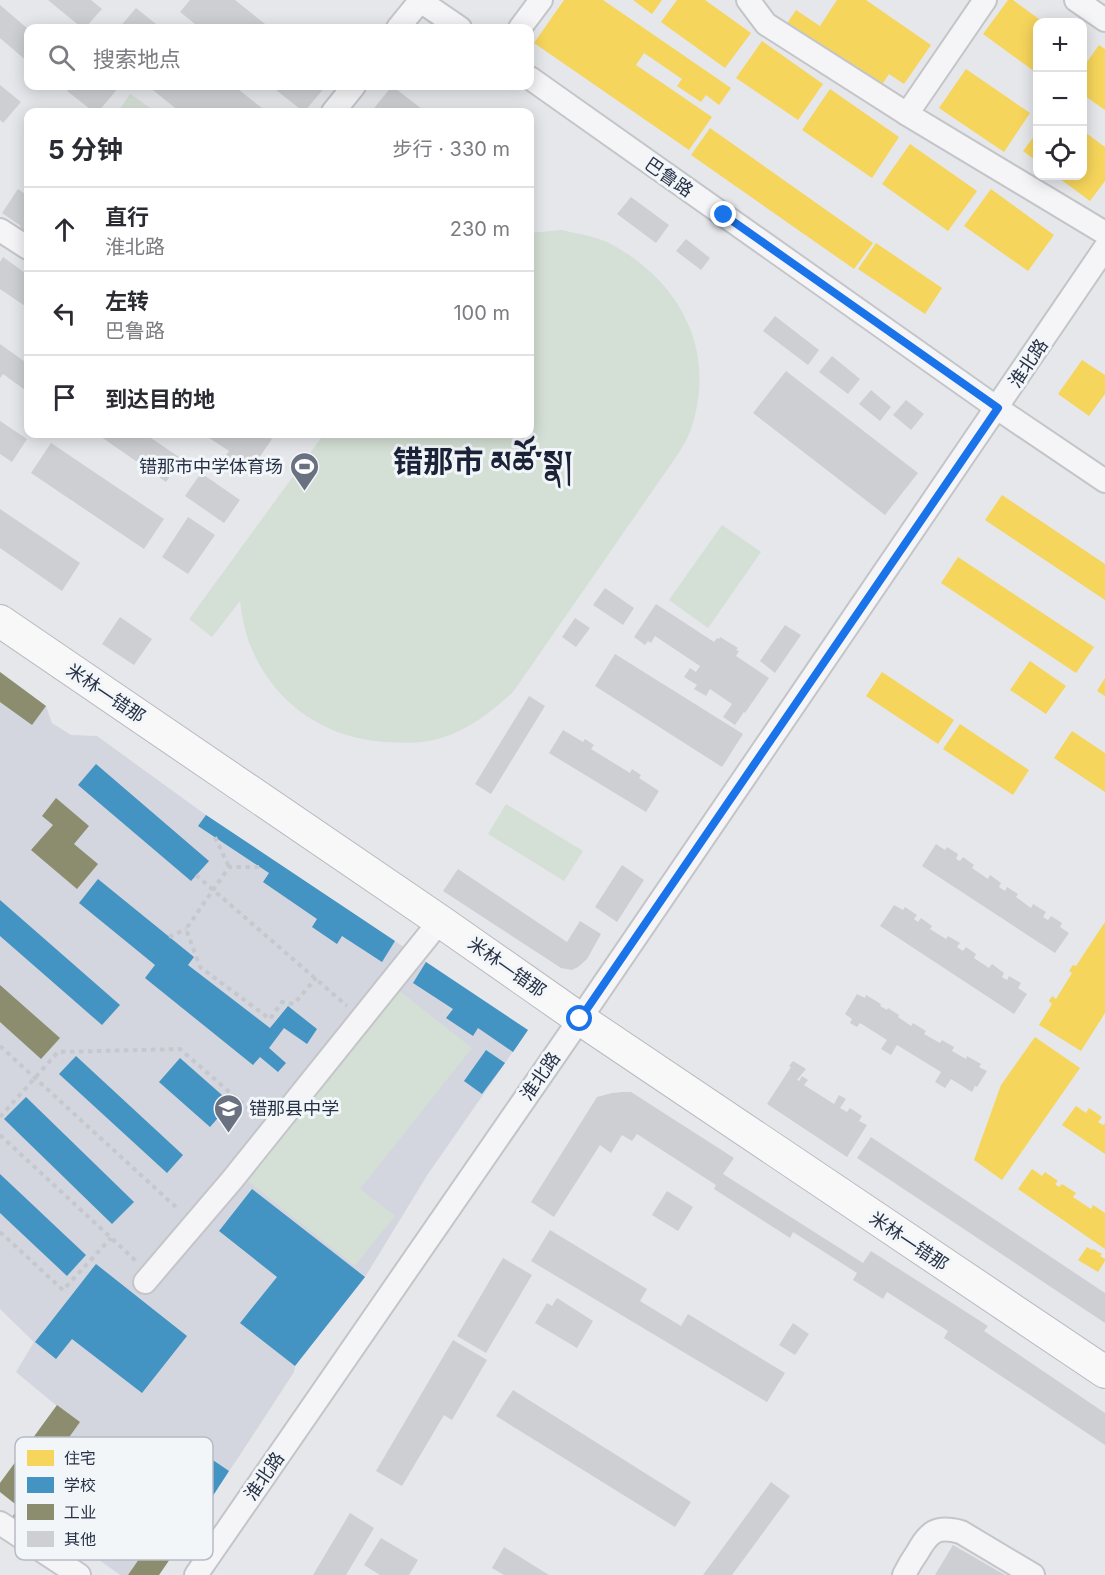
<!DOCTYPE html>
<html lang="zh">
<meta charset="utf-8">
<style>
body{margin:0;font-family:Inter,"Noto Sans SC","Noto Serif Tibetan",sans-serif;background:#f2f2f3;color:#2b2b33}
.controls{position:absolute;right:18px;top:18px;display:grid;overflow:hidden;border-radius:12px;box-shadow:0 3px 15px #0003}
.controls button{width:54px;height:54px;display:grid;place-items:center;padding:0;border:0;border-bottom:2px solid #e1e1e2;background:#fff;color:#2b2b33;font:30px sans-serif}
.stop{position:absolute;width:18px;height:18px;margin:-14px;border:4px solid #1a73e8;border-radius:50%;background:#fff}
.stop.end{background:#1a73e8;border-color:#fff;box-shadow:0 2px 6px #0008}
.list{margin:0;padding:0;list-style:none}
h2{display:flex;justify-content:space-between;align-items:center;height:78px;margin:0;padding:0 24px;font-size:26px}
h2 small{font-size:20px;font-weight:400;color:#7c7c81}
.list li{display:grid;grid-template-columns:39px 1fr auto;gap:18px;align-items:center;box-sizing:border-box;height:84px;padding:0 24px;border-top:2px solid #e1e1e2}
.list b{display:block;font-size:22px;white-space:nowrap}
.list p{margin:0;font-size:20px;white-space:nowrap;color:#7c7c81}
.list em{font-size:20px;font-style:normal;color:#7c7c81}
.icon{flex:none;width:33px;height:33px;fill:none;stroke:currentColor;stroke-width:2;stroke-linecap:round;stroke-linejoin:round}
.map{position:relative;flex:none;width:1105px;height:1575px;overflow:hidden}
.search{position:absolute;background:#fff;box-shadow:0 3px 15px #0003;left:24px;top:24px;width:510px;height:66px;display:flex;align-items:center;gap:15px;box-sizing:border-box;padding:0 21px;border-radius:12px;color:#7c7c81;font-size:22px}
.panel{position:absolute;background:#fff;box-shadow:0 3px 15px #0003;left:24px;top:108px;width:510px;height:330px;border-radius:12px}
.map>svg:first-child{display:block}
</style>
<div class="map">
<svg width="1105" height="1575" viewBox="0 0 1105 1575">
<rect width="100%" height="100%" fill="#e5e7eb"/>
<polygon fill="#d3d6de" points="0,672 46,706 52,723 71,735 97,736 206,815 528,1030 428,1174 365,1277 295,1366 294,1372 238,1458 159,1575 120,1575 84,1549 19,1507 0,1492 0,1483 57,1406 16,1372 34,1342 0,1309"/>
<g fill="#d4dfd5">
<polygon points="130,94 156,112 118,112"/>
<path d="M562,230C577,234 596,236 611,244C681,282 717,351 691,429C688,438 683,446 678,454L513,692C492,711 471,728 444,737C425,744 406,743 385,742C323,738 271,701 249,642C244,628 242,615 240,601L212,637L189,619L324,434H530V233Z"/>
<polygon points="722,525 761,552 708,628 669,600"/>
<polygon points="506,804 583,851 564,881 488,834"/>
<polygon points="396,988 472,1048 360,1189 395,1216 355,1266 245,1179"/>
</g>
<g fill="#f6d55c">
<polygon points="564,0 603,0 731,88 719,105 706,95 701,102 677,86 682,79 644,53 636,65 712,117 689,150 534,43"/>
<polygon points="633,0 662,0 652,14"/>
<polygon points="677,0 705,0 751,33 725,68 661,22"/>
<polygon points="837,0 866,0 931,45 904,84 889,74 879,89 786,25 796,10 820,26"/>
<polygon points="1008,0 1013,0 1043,22 1038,22 1038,74 983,34"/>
<polygon points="762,41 823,84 798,120 736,78"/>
<polygon points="1099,45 1105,49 1105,110 1082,94 1082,69"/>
<polygon points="966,69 1030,113 1004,152 939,108"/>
<polygon points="830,89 899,137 872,178 802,130"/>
<polygon points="710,128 873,243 854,269 691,155"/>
<polygon points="1082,130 1105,147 1105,181 1090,201 1056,176 1082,176"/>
<polygon points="1038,131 1038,162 1023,151"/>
<polygon points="910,144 977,191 948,231 882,184"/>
<polygon points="991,189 1054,235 1028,271 964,226"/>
<polygon points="876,243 942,288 925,314 858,269"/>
<polygon points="1082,360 1105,375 1105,394 1089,416 1058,394"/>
<polygon points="1002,495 1105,564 1105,600 985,520"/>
<polygon points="958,557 1094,647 1076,673 941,583"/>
<polygon points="1030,661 1066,686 1046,714 1010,690"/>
<polygon points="882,672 954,720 938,744 866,696"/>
<polygon points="1105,678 1105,696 1097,691"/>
<polygon points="960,724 1029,770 1013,795 943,749"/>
<polygon points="1072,731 1105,753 1105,792 1054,758"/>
<polygon points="1105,922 1105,1013 1081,1051 1039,1025 1052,1004 1049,1001 1052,996 1056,999 1072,973 1069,971 1073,965 1076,966"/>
<polygon points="1035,1037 1080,1068 1002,1180 974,1160 1001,1085"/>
<polygon points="1076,1106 1086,1113 1089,1108 1102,1117 1098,1122 1103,1125 1105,1123 1105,1154 1062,1125"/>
<polygon points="1032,1169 1042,1176 1045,1172 1058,1181 1055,1184 1059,1187 1062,1184 1076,1193 1073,1197 1091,1209 1093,1205 1105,1213 1105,1249 1018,1189"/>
<polygon points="1087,1247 1092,1250 1093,1249 1102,1254 1100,1256 1105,1259 1105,1261 1098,1272 1078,1260"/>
</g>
<g fill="#4393c3">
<polygon points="96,764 209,861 191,881 78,785"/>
<polygon points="206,815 395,941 382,962 342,936 337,944 312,927 317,919 263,882 269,873 198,826"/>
<polygon points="98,879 194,957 188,965 270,1028 288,1006 317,1029 307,1044 284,1028 269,1048 286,1063 278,1072 260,1057 253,1065 145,978 155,965 79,903"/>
<polygon points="0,900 120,1005 102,1025 0,936"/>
<polygon points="426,962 528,1030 513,1052 478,1028 473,1036 446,1018 453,1009 413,983"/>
<polygon points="486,1050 505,1063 482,1094 464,1081"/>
<polygon points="76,1056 183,1155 167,1173 59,1074"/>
<polygon points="180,1058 231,1103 210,1127 159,1082"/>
<polygon points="26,1097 134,1202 112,1224 4,1119"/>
<polygon points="0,1174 86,1255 67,1276 0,1213"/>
<polygon points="252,1189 365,1277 295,1366 240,1323 277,1277 219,1231"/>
<polygon points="96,1264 187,1336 142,1393 72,1339 56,1359 35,1342"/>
<polygon points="176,1449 197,1464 204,1454 229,1471 207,1505 160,1473"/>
</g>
<g fill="#8c8c6e">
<polygon points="0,672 46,706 32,725 0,702"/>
<polygon points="56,798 89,826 74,844 98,864 77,889 31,850 53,825 42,816"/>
<polygon points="0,985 60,1038 41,1059 0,1022"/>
<polygon points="57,1405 80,1422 19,1507 0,1492 0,1483"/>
<polygon points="180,1500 201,1514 159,1575 128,1575"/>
<polygon points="19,1507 84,1549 77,1562 11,1519"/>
</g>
<g fill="#cecfd3">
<polygon points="48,0 91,0 102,9 85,28 82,28"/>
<polygon points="190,0 235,0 270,28 200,28 180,12"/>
<polygon points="0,5 28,29 28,62 0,38"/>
<polygon points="136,8 161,28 119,28"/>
<polygon points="0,85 21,102 3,123 0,120"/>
<polygon points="72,86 120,86 98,112 94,112 67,91"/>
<polygon points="148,86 234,86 267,112 180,112"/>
<polygon points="271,86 326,86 304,112"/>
<polygon points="392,86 426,112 371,112"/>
<polygon points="18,189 28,196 28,240 18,232 21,226 2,213"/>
<polygon points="631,197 669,225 656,243 617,214"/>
<polygon points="686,239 710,258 701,270 676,251"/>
<polygon points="3,257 28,275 28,308 0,289 0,262"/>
<polygon points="775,316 819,350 808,365 763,331"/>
<polygon points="0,344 28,364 28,392 3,374 0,378"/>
<polygon points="832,356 860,379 848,394 819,372"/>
<polygon points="786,371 918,473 885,515 753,413"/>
<polygon points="871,390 891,407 880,421 859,404"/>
<polygon points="906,400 924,414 911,430 893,415"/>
<polygon points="0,421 27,439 12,462 0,454"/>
<polygon points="97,434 145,434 182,459 166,482"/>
<polygon points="203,434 264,434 272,439 247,475 223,459 229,451"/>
<polygon points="51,443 164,519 144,549 31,473"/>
<polygon points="201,473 240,500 224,523 185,496"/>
<polygon points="0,509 80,563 62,591 0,548"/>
<polygon points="188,517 215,535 188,574 162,557"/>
<polygon points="605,588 634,608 623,625 593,605"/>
<polygon points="656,604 714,642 717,638 719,639 720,637 738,648 736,650 739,651 736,656 769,678 745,713 744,712 735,725 723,717 732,704 710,689 706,696 694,689 697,685 684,677 690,668 696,672 700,666 655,636 651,643 648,641 645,645 634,637"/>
<polygon points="120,617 152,639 134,665 102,644"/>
<polygon points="575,618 590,628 576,647 562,637"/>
<polygon points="785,625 801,635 775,673 760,661"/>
<polygon points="615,654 743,734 722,767 595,686"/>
<polygon points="529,696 545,706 491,794 475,784"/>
<polygon points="563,730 583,742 585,739 594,745 591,749 630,773 632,769 641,775 639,778 659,791 646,812 549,753"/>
<polygon points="936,844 945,850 947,847 958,854 956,859 960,861 963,857 974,865 972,868 988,879 990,875 1001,883 999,887 1005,891 1007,887 1018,894 1016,897 1031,908 1033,904 1046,912 1043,917 1048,920 1051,916 1062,923 1060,927 1069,933 1055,953 922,866"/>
<polygon points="622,865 644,880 617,922 595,907"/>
<polygon points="458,869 567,942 580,921 601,934 587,959 578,967 572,970 561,968 443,891"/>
<polygon points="894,905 903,910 905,907 917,915 914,919 918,922 921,918 932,926 930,929 946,939 948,936 960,943 957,947 963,951 966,947 976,954 974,958 989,968 992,964 1004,973 1002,977 1007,980 1009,976 1021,983 1018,988 1027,994 1014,1014 880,926"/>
<polygon points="857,994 865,998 866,995 881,1004 880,1006 887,1010 888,1008 899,1015 898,1017 911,1026 913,1023 926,1031 924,1034 940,1043 942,1040 954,1047 952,1051 966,1059 967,1056 981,1064 979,1067 987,1071 977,1087 975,1086 972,1092 951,1079 945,1088 935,1082 941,1072 897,1045 891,1055 881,1049 887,1040 860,1023 857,1027 850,1023 852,1019 845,1014"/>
<polygon points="793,1061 806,1069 797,1080 799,1081 802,1076 808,1080 804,1085 834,1104 839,1095 846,1099 840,1108 847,1112 850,1108 862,1116 859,1121 867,1125 847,1157 767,1104 791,1067 789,1066"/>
<polygon points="622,1092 631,1092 734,1158 723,1174 863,1263 871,1251 988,1326 984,1331 1105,1413 1105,1445 944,1338 948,1331 887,1292 883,1299 853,1280 857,1273 793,1232 790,1238 714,1189 716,1185 637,1134 632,1141 622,1135 611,1153 600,1145 554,1217 531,1202 597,1097 612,1093"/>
<polygon points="871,1137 1105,1293 1105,1323 857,1158"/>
<polygon points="667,1191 693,1207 678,1231 652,1215"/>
<polygon points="550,1230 647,1289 640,1301 681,1326 688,1314 785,1373 767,1402 531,1261"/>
<polygon points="503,1258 532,1275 486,1353 457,1336"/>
<polygon points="557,1298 593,1321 577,1348 535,1323 547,1303 552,1306"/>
<polygon points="793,1323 809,1334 795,1355 779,1345"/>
<polygon points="453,1340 487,1360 452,1420 444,1415 402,1486 376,1471"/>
<polygon points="513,1390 691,1502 675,1527 496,1416"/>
<polygon points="771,1482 790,1496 732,1575 703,1575"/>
<polygon points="350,1513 374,1528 346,1575 313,1575"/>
<polygon points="381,1538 418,1560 409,1575 380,1575 364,1565"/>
<polygon points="953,1545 1005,1575 935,1575"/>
<polygon points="504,1547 549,1575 504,1575 492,1568"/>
</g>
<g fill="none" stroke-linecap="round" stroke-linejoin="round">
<defs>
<g id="minor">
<polyline points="419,0 460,28"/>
<polyline points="748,0 766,24 907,114 1105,233"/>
<polyline points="1076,0 1105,20"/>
<polyline points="398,28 420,1"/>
<polyline points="520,28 541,0"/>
<polyline points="530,78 997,408 1105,481"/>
<polyline points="333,112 354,86"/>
<polyline points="907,114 985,0"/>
<polyline points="0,230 28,248"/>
<polyline points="145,1282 232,1180 440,921"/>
<polyline points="0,1523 79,1575"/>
<polyline points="196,1575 580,1019 1105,248"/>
<path d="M904,1575C908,1567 912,1560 917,1553C929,1532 936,1525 961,1532L1033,1575"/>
</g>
<polyline id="highway" points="0,621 440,921 580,1019 1105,1372"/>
</defs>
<use href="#minor" stroke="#c3c5c9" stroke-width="26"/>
<use href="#highway" stroke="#b7bac0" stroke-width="34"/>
<g stroke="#c5c8cc" stroke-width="4" stroke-dasharray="4.5 4.5" stroke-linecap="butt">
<polyline points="215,837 229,867"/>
<polyline points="259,867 229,867 186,929 200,967 270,1019 282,1002 294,1004 316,978"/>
<polyline points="196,875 347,1006"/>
<polyline points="169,937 186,929"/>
<polyline points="0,1046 178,1209"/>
<polyline points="0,1117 58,1052 180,1049 257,1116"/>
<polyline points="0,1135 136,1261"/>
<polyline points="0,1232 63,1290 111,1238"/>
</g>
<use href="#minor" stroke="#f5f5f7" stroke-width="22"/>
<use href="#highway" stroke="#f8f8f9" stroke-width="32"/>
</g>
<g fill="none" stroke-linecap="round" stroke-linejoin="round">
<polyline stroke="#1a73e8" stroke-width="8" points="580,1019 998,408 724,215"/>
</g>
<defs>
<symbol id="stadium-pin" viewBox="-11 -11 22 30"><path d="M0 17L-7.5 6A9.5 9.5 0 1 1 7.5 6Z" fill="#6a7180" stroke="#f3f6f9"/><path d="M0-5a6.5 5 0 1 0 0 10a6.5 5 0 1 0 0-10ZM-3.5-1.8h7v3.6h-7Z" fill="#fff"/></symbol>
<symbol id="school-pin" viewBox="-11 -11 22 30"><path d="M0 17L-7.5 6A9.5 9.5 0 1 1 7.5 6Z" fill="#6a7180" stroke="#f3f6f9"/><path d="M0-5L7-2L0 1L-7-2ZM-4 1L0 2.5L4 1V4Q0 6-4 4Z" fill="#fff"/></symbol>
</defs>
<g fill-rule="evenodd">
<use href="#stadium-pin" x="288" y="450" width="33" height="45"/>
<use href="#school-pin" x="212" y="1092" width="33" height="45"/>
</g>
<g text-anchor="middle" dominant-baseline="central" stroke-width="6" stroke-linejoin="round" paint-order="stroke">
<g font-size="18" fill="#283247" stroke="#f3f6f9">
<text transform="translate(669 177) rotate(35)">巴鲁路</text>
<text transform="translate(1028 363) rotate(-56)">淮北路</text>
<text transform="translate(106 693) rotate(34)">米林—错那</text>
<text transform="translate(507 967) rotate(35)">米林—错那</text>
<text transform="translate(540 1076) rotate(-55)">淮北路</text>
<text transform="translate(909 1241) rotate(34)">米林—错那</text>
<text transform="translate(264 1476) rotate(-55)">淮北路</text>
</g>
<g font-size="18" fill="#283247" stroke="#f3f6f9" text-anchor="end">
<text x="283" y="466">错那市中学体育场</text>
<text x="249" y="1108" text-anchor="start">错那县中学</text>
</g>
<g font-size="30" font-weight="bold" fill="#1b2338" stroke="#f3f6f9">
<text x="483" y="461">错那市 མཚོ་སྣ།</text>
</g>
</g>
<rect x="15" y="1437" width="198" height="123" rx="9" fill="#f3f6f9" stroke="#b6bbc4" stroke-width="1.5"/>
<rect x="27" y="1450" width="27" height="16" fill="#f6d55c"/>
<rect x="27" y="1477" width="27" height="16" fill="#4393c3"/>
<rect x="27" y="1504" width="27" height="16" fill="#8c8c6e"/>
<rect x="27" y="1531" width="27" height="16" fill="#cecfd3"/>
<g font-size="16" fill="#283247">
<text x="64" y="1464">住宅</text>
<text x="64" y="1491">学校</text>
<text x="64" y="1518">工业</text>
<text x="64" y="1545">其他</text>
</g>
</svg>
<div class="controls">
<button>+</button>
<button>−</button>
<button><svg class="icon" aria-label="locate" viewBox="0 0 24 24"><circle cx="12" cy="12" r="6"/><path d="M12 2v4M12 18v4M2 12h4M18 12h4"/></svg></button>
</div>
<div class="stop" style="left:580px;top:1019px"></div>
<div class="stop end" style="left:724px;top:215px"></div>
<div class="search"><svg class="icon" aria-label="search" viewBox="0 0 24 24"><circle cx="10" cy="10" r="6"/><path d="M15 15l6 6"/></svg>搜索地点</div>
<section class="panel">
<h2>5 分钟<small>步行 · 330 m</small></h2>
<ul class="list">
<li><svg class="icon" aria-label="ahead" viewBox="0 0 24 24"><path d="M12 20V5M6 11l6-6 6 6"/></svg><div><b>直行</b><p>淮北路</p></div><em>230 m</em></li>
<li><svg class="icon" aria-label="left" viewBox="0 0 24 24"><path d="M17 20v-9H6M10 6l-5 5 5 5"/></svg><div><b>左转</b><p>巴鲁路</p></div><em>100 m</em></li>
<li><svg class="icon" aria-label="arrive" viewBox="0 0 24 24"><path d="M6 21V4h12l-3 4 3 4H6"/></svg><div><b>到达目的地</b></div></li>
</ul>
</section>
</div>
